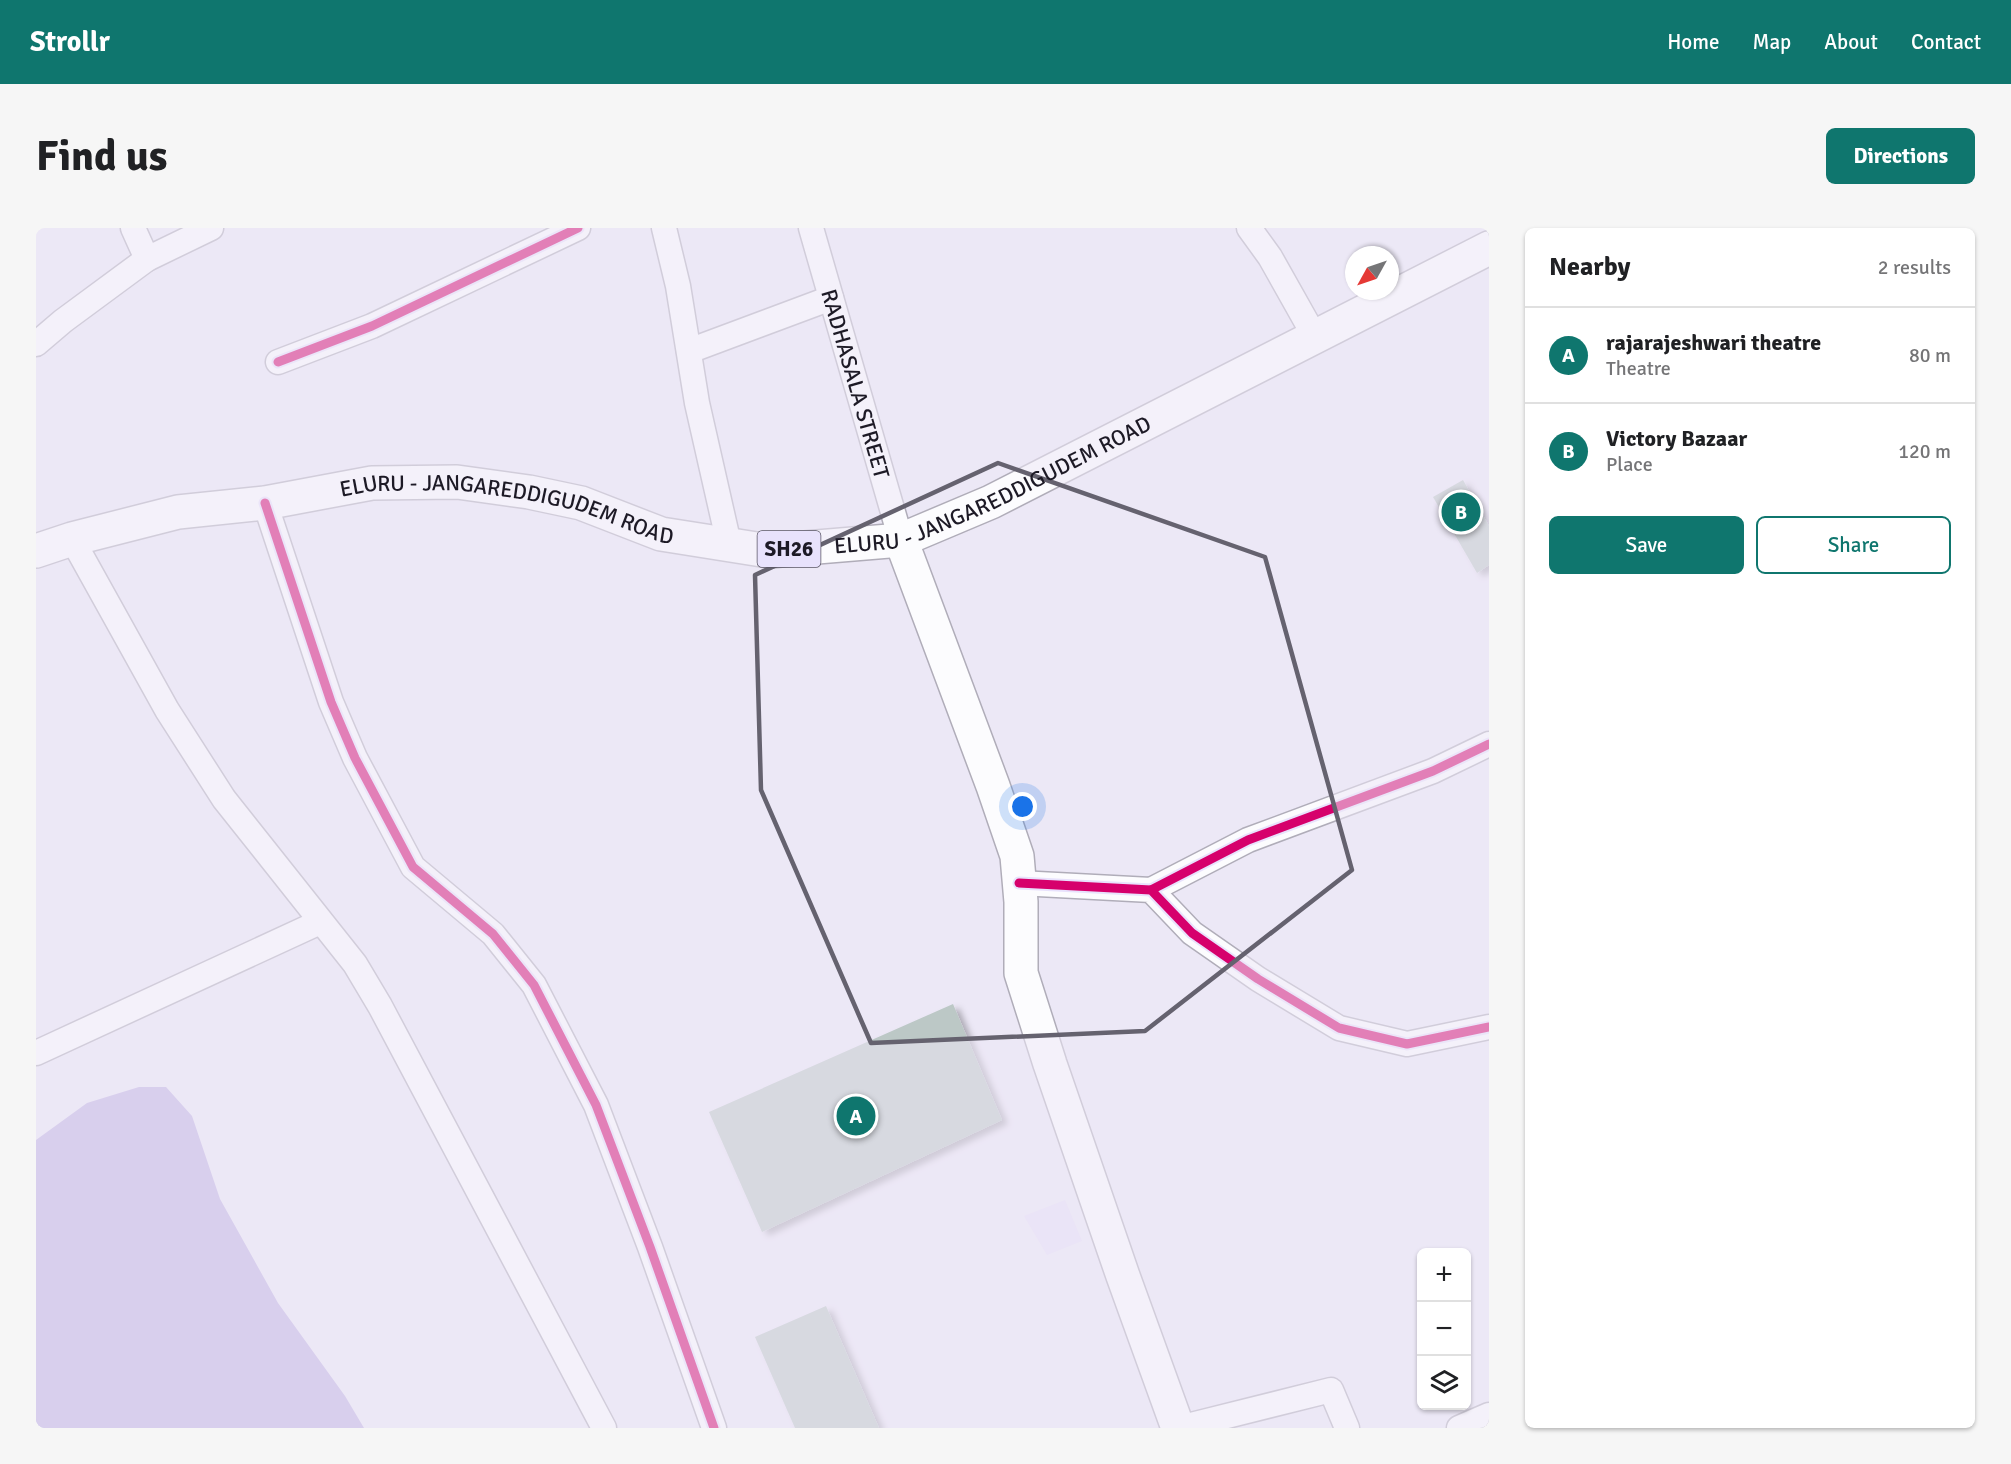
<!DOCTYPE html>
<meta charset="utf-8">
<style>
body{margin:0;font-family:Signika,sans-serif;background:#f6f6f6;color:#202124}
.controls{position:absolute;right:18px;bottom:18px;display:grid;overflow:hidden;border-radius:9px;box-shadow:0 2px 4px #0004}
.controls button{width:54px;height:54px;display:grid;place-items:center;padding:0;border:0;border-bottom:2px solid #e0e0e0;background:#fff;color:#202124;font:30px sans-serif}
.compass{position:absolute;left:1309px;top:18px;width:54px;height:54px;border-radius:50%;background:#fff;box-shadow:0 2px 4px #0004;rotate:230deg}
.you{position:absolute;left:987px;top:579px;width:21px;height:21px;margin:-15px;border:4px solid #fff;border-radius:50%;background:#1a73e8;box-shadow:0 0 0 9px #1a73e833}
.badge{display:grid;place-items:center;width:39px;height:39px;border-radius:50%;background:#0f766e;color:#fff;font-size:20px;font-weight:700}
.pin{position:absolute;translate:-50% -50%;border:3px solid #fff;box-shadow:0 2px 6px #0006}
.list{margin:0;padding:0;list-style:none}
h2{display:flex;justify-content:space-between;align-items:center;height:78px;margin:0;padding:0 24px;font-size:26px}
h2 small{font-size:20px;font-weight:400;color:#757577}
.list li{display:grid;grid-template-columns:39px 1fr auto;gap:18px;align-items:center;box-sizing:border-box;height:96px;padding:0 24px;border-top:2px solid #e0e0e0}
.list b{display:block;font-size:22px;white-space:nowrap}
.list p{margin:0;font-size:20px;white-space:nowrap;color:#757577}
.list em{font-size:20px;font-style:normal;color:#757577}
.actions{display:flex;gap:12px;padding:18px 24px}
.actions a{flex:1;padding:14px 0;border:2px solid #0f766e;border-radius:9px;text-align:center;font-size:21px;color:#0f766e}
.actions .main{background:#0f766e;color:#fff}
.icon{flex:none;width:33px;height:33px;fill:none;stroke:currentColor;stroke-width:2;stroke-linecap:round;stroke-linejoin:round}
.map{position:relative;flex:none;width:1453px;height:1200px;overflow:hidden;border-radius:9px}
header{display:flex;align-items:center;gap:36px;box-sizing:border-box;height:84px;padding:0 30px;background:#0f766e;color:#fff}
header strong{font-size:28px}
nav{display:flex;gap:33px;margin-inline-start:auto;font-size:21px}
.intro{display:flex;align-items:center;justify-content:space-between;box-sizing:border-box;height:144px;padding:0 36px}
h1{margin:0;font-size:42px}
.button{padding:15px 27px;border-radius:9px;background:#0f766e;color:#fff;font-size:21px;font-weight:700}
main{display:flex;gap:36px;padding:0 36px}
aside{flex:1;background:#fff;border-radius:9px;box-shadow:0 2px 4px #0004}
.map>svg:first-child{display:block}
</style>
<header>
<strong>Strollr</strong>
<nav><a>Home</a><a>Map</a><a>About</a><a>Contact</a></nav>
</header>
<div class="intro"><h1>Find us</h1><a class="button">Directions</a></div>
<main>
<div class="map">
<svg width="1453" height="1200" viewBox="0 0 1453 1200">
<defs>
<filter id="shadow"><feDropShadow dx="6" dy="4" stdDeviation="3" flood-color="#0004"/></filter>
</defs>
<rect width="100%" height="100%" fill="#ece8f6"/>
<polygon fill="#e6e0f8" points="1029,972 1046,1013 1011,1027 988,988"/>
<polygon fill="#beb2e2" points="103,859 130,859 156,888 184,971 242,1075 309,1168 328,1200 0,1200 0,912 51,875"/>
<g fill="#bcc8c6" filter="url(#shadow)">
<polygon points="1427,252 1453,298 1453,337 1441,345 1397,269"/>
<polygon points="917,776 966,892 726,1004 673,884"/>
<polygon points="790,1078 843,1200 759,1200 719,1109"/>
</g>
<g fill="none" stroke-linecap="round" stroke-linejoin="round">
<defs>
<g id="minor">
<polyline points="628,0 642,58 661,175 693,316"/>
<path id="s1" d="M775,0L865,312"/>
<polyline points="1213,0 1234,29 1279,109"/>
<polyline points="111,31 175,0"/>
<polyline points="0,116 27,93 111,31 97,0"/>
<polyline points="653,123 795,70"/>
<polyline points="242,134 336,98 542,0"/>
<polyline points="229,275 295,474 319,530 377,639 457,706 498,757 560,877 614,1019 678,1200"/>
<polyline points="36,311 131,482 188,571 319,736 344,778 568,1200"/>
<polyline points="983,655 1115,662 1156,705 1222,751 1303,800 1371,816 1453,799"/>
<polyline points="1115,662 1212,612 1397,543 1453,516"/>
<polyline points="0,825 284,694"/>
<polyline points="1143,1200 1295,1162 1311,1200"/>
<polyline points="1423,1200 1453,1187"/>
</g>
<polyline id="secondary" points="865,312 957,558 981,628 985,674 985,745 1014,836 1087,1048 1142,1200"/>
<g id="primary">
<path id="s2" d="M0,323L36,311L142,284L229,275L336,255L421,254L493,264L545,275L625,306L733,323L865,312L955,274L1453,20"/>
</g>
</defs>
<use href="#minor" stroke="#b0adb9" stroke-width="27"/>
<use href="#secondary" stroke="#b0adb9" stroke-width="36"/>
<use href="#primary" stroke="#b0adb9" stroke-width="36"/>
<use href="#minor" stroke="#fcfcfe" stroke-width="24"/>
<use href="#secondary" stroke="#fcfcfe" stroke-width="33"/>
<use href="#primary" stroke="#fcfcfe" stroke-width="33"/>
<defs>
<g id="cycleway">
<polyline points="242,134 336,98 542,0"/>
<polyline points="229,275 295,474 319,530 377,639 457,706 498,757 560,877 614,1019 678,1200"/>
<polyline points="983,655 1115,662 1156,705 1222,751 1303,800 1371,816 1453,799"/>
<polyline points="1115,662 1212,612 1397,543 1453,516"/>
</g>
</defs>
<use href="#cycleway" stroke="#e8e2fc" stroke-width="13"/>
<use href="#cycleway" stroke="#d6006c" stroke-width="9"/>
</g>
<path d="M0 0H1453V1200H0ZM962,235L1229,329L1316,642L1109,803L835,815L725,562L719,347Z" fill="#ece8f6" fill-opacity=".55" fill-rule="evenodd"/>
<path fill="none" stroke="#65626f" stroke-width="4.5" stroke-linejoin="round" d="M962,235L1229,329L1316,642L1109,803L835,815L725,562L719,347Z"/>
<g text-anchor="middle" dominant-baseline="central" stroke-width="5" stroke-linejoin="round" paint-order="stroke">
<rect fill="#e8e2fc" stroke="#5a5666" stroke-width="1.5" x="721.5" y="303" width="63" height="36" rx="4.5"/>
<g font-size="21" font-weight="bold" fill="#1d1a26">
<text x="753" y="321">SH26</text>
</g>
<g font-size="22" fill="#1d1a26" stroke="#e8e2fc">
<text stroke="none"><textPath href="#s1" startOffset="162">RADHASALA STREET</textPath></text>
<text stroke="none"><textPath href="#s2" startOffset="986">ELURU - JANGAREDDIGUDEM ROAD</textPath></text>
<text stroke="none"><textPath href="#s2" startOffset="482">ELURU - JANGAREDDIGUDEM ROAD</textPath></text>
</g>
</g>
</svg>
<div class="controls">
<button>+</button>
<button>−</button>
<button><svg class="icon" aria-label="layers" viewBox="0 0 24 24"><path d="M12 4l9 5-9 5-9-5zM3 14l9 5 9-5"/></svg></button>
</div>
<svg class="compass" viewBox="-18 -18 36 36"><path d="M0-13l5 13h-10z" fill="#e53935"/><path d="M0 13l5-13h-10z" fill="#757577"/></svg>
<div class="you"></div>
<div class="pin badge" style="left:820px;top:888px">A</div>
<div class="pin badge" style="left:1425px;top:284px">B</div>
</div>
<aside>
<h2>Nearby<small>2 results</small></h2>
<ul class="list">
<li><span class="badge">A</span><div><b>rajarajeshwari theatre</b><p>Theatre</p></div><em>80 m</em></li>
<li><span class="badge">B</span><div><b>Victory Bazaar</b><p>Place</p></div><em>120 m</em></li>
</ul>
<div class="actions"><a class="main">Save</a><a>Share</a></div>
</aside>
</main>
